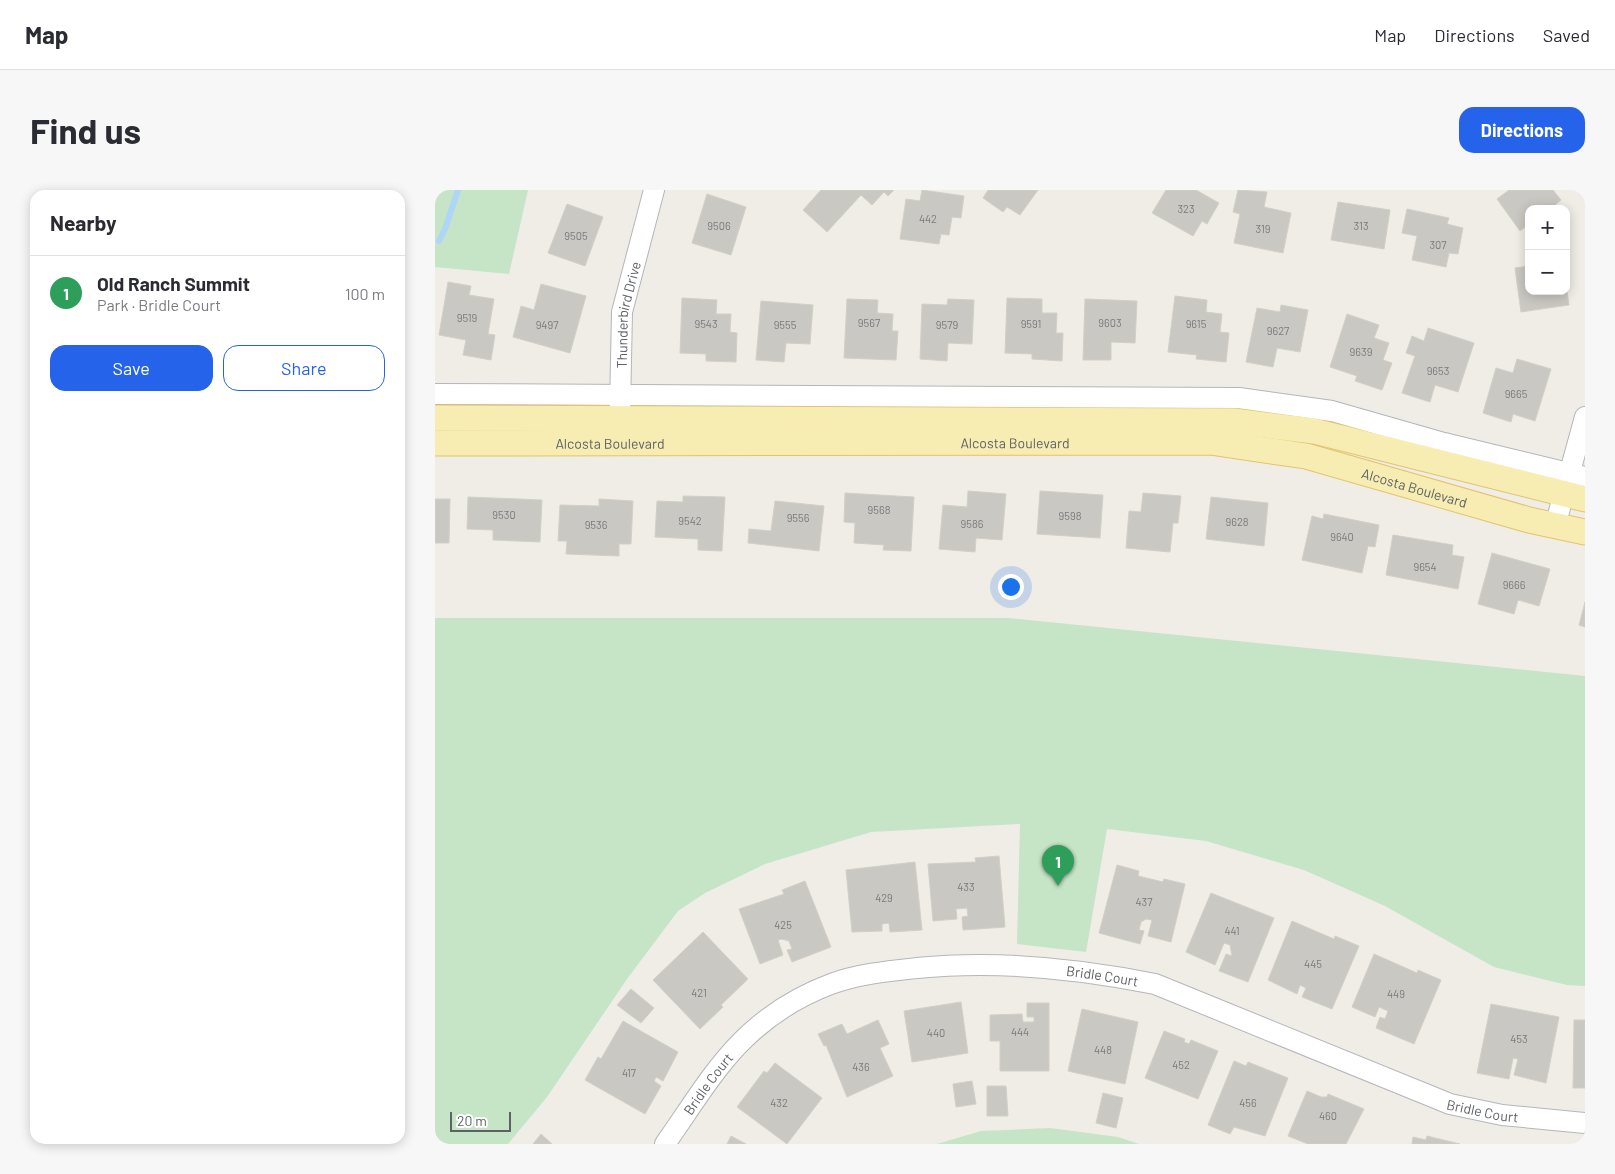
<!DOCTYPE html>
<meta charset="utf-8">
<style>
body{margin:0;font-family:Barlow,sans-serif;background:#f7f7f7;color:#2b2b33}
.controls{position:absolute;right:15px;top:15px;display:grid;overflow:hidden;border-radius:10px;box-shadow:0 2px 12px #0003}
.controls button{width:45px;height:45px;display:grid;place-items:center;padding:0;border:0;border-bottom:1px solid #e1e1e2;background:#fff;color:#2b2b33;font:25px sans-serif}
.scale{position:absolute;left:15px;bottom:12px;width:61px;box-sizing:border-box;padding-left:5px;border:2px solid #5e6165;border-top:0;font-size:14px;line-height:18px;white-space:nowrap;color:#5e6165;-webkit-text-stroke:4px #fff;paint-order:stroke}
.you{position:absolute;left:575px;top:396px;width:18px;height:18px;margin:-12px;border:4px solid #fff;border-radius:50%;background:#1a73e8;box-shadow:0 0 0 8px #1a73e833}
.badge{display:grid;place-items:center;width:32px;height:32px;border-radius:50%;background:#2563eb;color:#fff;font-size:16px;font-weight:700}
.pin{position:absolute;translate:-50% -41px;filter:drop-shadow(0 1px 2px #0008)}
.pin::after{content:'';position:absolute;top:26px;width:18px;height:15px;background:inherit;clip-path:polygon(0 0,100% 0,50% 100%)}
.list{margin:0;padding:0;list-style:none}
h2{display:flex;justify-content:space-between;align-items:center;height:65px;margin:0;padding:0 20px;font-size:21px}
h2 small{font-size:16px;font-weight:400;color:#7c7c81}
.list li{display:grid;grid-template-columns:32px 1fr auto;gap:15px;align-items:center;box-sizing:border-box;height:75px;padding:0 20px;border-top:1px solid #e1e1e2}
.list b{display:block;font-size:19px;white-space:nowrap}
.list p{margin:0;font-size:16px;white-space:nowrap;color:#7c7c81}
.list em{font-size:16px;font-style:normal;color:#7c7c81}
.actions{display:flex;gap:10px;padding:15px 20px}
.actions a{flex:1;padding:11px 0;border:1px solid #2563eb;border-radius:15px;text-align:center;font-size:18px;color:#2563eb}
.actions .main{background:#2563eb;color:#fff}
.map{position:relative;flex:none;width:1150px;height:954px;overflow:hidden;border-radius:15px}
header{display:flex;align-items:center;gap:30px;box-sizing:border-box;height:70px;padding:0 25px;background:#fff;border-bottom:1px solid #e1e1e2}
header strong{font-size:24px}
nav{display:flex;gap:28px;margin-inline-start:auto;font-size:18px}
.intro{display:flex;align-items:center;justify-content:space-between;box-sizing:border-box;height:120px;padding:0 30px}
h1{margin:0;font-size:35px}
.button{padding:12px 22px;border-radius:15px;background:#2563eb;color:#fff;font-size:18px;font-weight:700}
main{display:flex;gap:30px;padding:0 30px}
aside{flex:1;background:#fff;border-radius:15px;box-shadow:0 2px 12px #0003}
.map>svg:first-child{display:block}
</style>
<header>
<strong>Map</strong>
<nav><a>Map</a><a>Directions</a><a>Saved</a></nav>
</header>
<div class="intro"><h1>Find us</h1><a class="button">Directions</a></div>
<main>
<aside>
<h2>Nearby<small></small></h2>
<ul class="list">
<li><span class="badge" style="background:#2e9e5b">1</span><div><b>Old Ranch Summit</b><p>Park · Bridle Court</p></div><em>100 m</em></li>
</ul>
<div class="actions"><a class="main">Save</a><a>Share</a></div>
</aside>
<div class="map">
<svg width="1150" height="954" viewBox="0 0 1150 954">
<rect width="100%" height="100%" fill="#efede6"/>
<g fill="#c6e4c6">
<polygon points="0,0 93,0 74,84 0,77"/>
<polygon points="0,428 574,428 1150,486 1150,796 1132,795 1059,777 950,716 869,680 771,651 672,639 651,762 582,754 585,634 436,642 330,674 270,703 243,721 192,789 112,907 73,954 0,954"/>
<polygon points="615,938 683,947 704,954 502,954 546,941"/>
</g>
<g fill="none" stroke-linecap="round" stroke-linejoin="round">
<polyline stroke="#aed6f7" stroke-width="6" points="4,51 10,39 23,0"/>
</g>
<g fill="#cac8c3" stroke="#d3cfc5">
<polygon points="386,0 459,0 453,6 449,2 437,15 426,5 392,42 368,20"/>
<polygon points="487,0 529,6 526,28 517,27 514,45 506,44 504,54 465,49 471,9 485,11"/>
<polygon points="553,0 603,0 585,25 572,17 568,22 548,8"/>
<polygon points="731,0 761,0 784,13 772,34 767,31 758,46 717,23"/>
<polygon points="803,0 832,2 829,17 856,23 848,63 799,53 805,24 798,22"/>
<polygon points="1074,0 1118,0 1126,10 1115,19 1094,19 1094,34 1085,41 1062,9"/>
<polygon points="272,4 311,17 296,65 257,53"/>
<polygon points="903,12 955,20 949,59 896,50"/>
<polygon points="132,14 168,27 150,76 113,63"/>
<polygon points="972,19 1014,28 1012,34 1028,38 1023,64 1014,63 1011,77 977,70 982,46 967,43"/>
<polygon points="1094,76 1094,101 1131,101 1131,94 1134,115 1086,122 1080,78"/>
<polygon points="13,92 36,96 34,105 59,109 53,144 60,145 56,170 28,165 31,150 4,145"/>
<polygon points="106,94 151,106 135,163 78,147 86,116 99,120"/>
<polygon points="740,106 772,110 771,122 787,124 785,142 794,143 791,172 761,169 762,165 733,162"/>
<polygon points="247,108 282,110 281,124 296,124 295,142 302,143 301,172 271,171 271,164 245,163"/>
<polygon points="572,108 607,109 607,123 622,123 621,143 628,143 627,171 597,169 597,164 570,163"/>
<polygon points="412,109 443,110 442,123 458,124 457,141 463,141 461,170 409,168"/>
<polygon points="513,109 539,110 537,154 513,153 512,171 485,169 487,114 512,115"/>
<polygon points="650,109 702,111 700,153 676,152 676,170 648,170"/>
<polygon points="326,111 378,115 375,154 351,153 349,172 321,170"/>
<polygon points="846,115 873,120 865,162 842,158 838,177 811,172 822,118 845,122"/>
<polygon points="912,124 944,135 939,148 954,153 948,170 957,173 947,200 920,191 922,186 895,177"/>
<polygon points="993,138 1039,153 1023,202 1000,195 995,212 967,203 980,166 971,163 977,146 989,151"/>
<polygon points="1082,169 1116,179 1100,231 1078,224 1076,232 1048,223 1061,178 1078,183"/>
<polygon points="533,301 571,304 567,350 541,348 540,362 504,359 508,315 532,317"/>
<polygon points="605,301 668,305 665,348 602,344"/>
<polygon points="410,303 479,307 476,361 448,360 449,355 419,353 420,333 409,332"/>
<polygon points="708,303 746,306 743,333 738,333 735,362 691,358 694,321 706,322"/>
<polygon points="248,306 290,307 287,361 263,360 263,349 220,347 222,311 248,312"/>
<polygon points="33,307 107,310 105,352 58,350 58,340 32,339"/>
<polygon points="776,307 833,313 829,356 771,349"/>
<polygon points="0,309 15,309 14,353 0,353"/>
<polygon points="164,309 198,311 196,354 184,354 184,366 131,364 132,351 123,351 125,315 164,316"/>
<polygon points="340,311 389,316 384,361 313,353 314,339 336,341"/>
<polygon points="889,324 944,335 940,357 933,356 927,383 867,370 877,326 888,329"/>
<polygon points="958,345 1018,355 1017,365 1029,367 1023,399 951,385"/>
<polygon points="1057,363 1115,379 1104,416 1083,410 1079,424 1043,414"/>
<polygon points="1150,412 1150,437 1144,435"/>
<polygon points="564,666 570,737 528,740 527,727 533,726 532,718 521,719 522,729 498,731 493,674 541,672 540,668"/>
<polygon points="480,672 487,740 455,742 454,733 447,734 447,741 417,742 411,680"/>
<polygon points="682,675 704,681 703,686 728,692 729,689 750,694 736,752 713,746 717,730 711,729 706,732 704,740 709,741 705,754 664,743"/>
<polygon points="370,691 396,757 357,772 352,760 357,759 354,751 347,749 343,750 348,765 325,774 304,719 349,704 347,700"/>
<polygon points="776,703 839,728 813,792 784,781 791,764 797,766 795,755 789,753 780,775 751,762"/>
<polygon points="857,731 899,749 900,746 924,756 897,819 867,807 871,798 865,795 862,804 833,790"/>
<polygon points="268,742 313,789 286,815 288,817 265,839 218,790"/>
<polygon points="939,764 982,783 983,780 1006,790 979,854 941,838 945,827 950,829 953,821 944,817 940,827 917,817"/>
<polygon points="196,799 219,818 206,833 182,815"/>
<polygon points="526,812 533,863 477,872 469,821"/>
<polygon points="592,813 614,813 614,881 565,881 565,851 555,851 555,825 587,824 588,832 599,832 599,827 592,827"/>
<polygon points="1056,814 1124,827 1111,893 1079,885 1083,869 1078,868 1074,889 1042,883"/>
<polygon points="647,819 703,832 690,894 633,881"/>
<polygon points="443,830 454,854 445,858 458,886 412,907 391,855 389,856 383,844 407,834 412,844"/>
<polygon points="1139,830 1150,830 1150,898 1138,898"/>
<polygon points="188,831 243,862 228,891 221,887 219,891 226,896 210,924 150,890 163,867 166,869"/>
<polygon points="729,841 750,849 749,852 754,854 756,850 783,861 763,909 710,888"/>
<polygon points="799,871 811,876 813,872 853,888 830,946 799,937 795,944 773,935"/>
<polygon points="340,873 387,908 352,954 302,917 329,881 332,883"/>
<polygon points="537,891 541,914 521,917 518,894"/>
<polygon points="552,896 571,896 573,926 552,926"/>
<polygon points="872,901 886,907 892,907 893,904 929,919 911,954 873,954 853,946"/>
<polygon points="668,903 688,908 681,938 661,933"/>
<polygon points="106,944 117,954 98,954"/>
<polygon points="296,946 311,954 292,954"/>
<polygon points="992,946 1025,954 977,954 978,947 991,950"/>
</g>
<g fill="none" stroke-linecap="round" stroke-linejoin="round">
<defs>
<g id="minor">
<polyline points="0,204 804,208 897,221 1009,253 1150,287"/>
<path id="s1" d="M185,218L187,122L219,0"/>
<polyline points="1120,336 1150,227"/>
<path id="s2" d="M230,954C255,919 277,881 307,851C332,826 364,806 396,794C423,784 454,781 482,778C563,770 641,778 720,794L1015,914L1067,925L1150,933"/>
</g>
<g id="major">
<polyline points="0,228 798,231 879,241 1150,309"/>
<path id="s3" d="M0,253L775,252L871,266L1094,330L1150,342"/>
</g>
</defs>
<use href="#minor" stroke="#b3b6ba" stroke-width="22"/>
<use href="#major" stroke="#e4c36a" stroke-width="27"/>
<use href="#minor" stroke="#fff" stroke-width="20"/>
<use href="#major" stroke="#f7edb3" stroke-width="25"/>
</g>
<g text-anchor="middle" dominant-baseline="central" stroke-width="5" stroke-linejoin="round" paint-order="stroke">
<g font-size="11" fill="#797b7c">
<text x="751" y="18">323</text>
<text x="493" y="28">442</text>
<text x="284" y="35">9506</text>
<text x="926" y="35">313</text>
<text x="828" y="38">319</text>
<text x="141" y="45">9505</text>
<text x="1003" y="54">307</text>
<text x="32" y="127">9519</text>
<text x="434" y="132">9567</text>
<text x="675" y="132">9603</text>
<text x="271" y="133">9543</text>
<text x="596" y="133">9591</text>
<text x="761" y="133">9615</text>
<text x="112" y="134">9497</text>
<text x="350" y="134">9555</text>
<text x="512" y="134">9579</text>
<text x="843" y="140">9627</text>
<text x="926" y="161">9639</text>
<text x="1003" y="180">9653</text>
<text x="1081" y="203">9665</text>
<text x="444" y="319">9568</text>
<text x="69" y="324">9530</text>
<text x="635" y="325">9598</text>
<text x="363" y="327">9556</text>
<text x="255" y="330">9542</text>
<text x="802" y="331">9628</text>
<text x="537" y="333">9586</text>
<text x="161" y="334">9536</text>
<text x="907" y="346">9640</text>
<text x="990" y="376">9654</text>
<text x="1079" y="394">9666</text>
<text x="531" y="696">433</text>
<text x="449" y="707">429</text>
<text x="709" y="711">437</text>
<text x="348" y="734">425</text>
<text x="797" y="740">441</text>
<text x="878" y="773">445</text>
<text x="264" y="802">421</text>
<text x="961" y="803">449</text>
<text x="585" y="841">444</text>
<text x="501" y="842">440</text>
<text x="1084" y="848">453</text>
<text x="668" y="859">448</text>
<text x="746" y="874">452</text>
<text x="426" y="876">436</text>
<text x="194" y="882">417</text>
<text x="344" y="912">432</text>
<text x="813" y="912">456</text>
<text x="893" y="925">460</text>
</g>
<g font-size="14" fill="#5e6165" stroke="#fff">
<text stroke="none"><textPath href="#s1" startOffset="94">Thunderbird Drive</textPath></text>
<text stroke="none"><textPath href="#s3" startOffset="580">Alcosta Boulevard</textPath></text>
<text stroke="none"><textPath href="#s3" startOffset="175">Alcosta Boulevard</textPath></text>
<text stroke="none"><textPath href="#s3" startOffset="985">Alcosta Boulevard</textPath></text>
<text stroke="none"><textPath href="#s2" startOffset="509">Bridle Court</textPath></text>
<text stroke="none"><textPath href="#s2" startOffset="74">Bridle Court</textPath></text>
<text stroke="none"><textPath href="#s2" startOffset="914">Bridle Court</textPath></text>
</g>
</g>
</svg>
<div class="controls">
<button>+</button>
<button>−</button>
</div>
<div class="scale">20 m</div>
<div class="you"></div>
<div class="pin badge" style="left:623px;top:696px;background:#2e9e5b">1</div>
</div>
</main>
